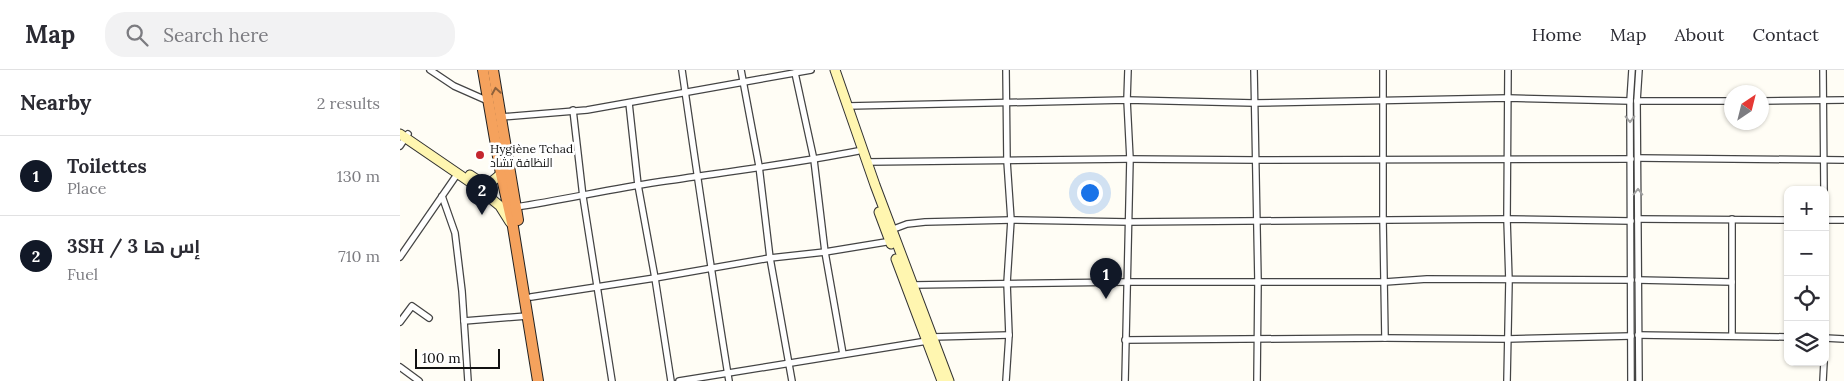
<!DOCTYPE html>
<meta charset="utf-8">
<style>
body{margin:0;font-family:Lora,Cairo,serif;background:#f2f2f3;color:#2b2b33}
.controls{position:absolute;right:15px;bottom:15px;display:grid;overflow:hidden;border-radius:10px;box-shadow:0 1px 4px #0004}
.controls button{width:45px;height:45px;display:grid;place-items:center;padding:0;border:0;border-bottom:1px solid #e1e1e2;background:#fff;color:#2b2b33;font:25px sans-serif}
.compass{position:absolute;left:1324px;top:15px;width:45px;height:45px;border-radius:50%;background:#fff;box-shadow:0 1px 4px #0004;rotate:35deg}
.scale{position:absolute;left:15px;bottom:12px;width:85px;box-sizing:border-box;padding-left:5px;border:2px solid #111;border-top:0;font-size:14px;line-height:18px;white-space:nowrap;color:#111;-webkit-text-stroke:4px #fff;paint-order:stroke}
.you{position:absolute;left:689px;top:122px;width:18px;height:18px;margin:-12px;border:4px solid #fff;border-radius:50%;background:#1a73e8;box-shadow:0 0 0 8px #1a73e833}
.badge{display:grid;place-items:center;width:32px;height:32px;border-radius:50%;background:#111827;color:#fff;font-size:16px;font-weight:700}
.pin{position:absolute;translate:-50% -41px;filter:drop-shadow(0 1px 2px #0008)}
.pin::after{content:'';position:absolute;top:26px;width:18px;height:15px;background:inherit;clip-path:polygon(0 0,100% 0,50% 100%)}
.list{margin:0;padding:0;list-style:none}
h2{display:flex;justify-content:space-between;align-items:center;height:65px;margin:0;padding:0 20px;font-size:21px}
h2 small{font-size:16px;font-weight:400;color:#7c7c81}
.list li{display:grid;grid-template-columns:32px 1fr auto;gap:15px;align-items:center;box-sizing:border-box;height:80px;padding:0 20px;border-top:1px solid #e1e1e2}
.list b{display:block;font-size:19px;white-space:nowrap}
.list p{margin:0;font-size:16px;white-space:nowrap;color:#7c7c81}
.list em{font-size:16px;font-style:normal;color:#7c7c81}
.icon{flex:none;width:28px;height:28px;fill:none;stroke:currentColor;stroke-width:2;stroke-linecap:round;stroke-linejoin:round}
.map{position:relative;flex:none;width:1444px;height:311px;overflow:hidden}
header{display:flex;align-items:center;gap:30px;box-sizing:border-box;height:70px;padding:0 25px;background:#fff;border-bottom:1px solid #e1e1e2}
header strong{font-size:24px}
nav{display:flex;gap:28px;margin-inline-start:auto;font-size:18px}
.search{width:350px;height:45px;background:#f2f2f3;display:flex;align-items:center;gap:12px;box-sizing:border-box;padding:0 18px;border-radius:20px;color:#7c7c81;font-size:19px}
main{display:flex}
aside{flex:1;background:#fff}
.map>svg:first-child{display:block}
</style>
<header>
<strong>Map</strong>
<div class="search"><svg class="icon" aria-label="search" viewBox="0 0 24 24"><circle cx="10" cy="10" r="6"/><path d="M15 15l6 6"/></svg>Search here</div>
<nav><a>Home</a><a>Map</a><a>About</a><a>Contact</a></nav>
</header>
<main>
<aside>
<h2>Nearby<small>2 results</small></h2>
<ul class="list">
<li><span class="badge">1</span><div><b>Toilettes</b><p>Place</p></div><em>130 m</em></li>
<li><span class="badge">2</span><div><b>3SH / 3 إس ها</b><p>Fuel</p></div><em>710 m</em></li>
</ul>
</aside>
<div class="map">
<svg width="1444" height="311" viewBox="0 0 1444 311">
<rect width="100%" height="100%" fill="#fffdf5"/>
<g fill="none" stroke-linecap="round" stroke-linejoin="round">
<defs>
<g id="street">
<polyline points="30,0 54,16 88,31"/>
<path d="M282,0C297,104 312,207 329,311"/>
<polyline points="341,0 359,96 370,188 392,311"/>
<polyline points="606,0 607,91 611,150 607,213 609,265 606,311"/>
<polyline points="854,0 858,211 857,311"/>
<polyline points="1423,0 1424,120"/>
<polyline points="395,3 414,90 425,182 443,284"/>
<polyline points="1237,31 1332,31"/>
<polyline points="1362,31 1444,30"/>
<polyline points="229,33 238,115 255,208 271,311"/>
<polyline points="448,36 727,30 854,33 1108,28 1230,31"/>
<polyline points="173,40 183,127 212,311"/>
<polyline points="101,47 187,40 411,0"/>
<polyline points="0,76 8,64"/>
<polyline points="1238,88 1444,90"/>
<polyline points="467,92 730,89 855,90 1231,89"/>
<polyline points="42,126 55,163 62,221 68,311"/>
<path d="M116,137C163,130 210,119 258,112C325,102 392,94 458,81"/>
<polyline points="1238,149 1388,150"/>
<polyline points="1425,150 1444,150"/>
<polyline points="491,160 507,154 525,152 611,150 729,152 1107,149 1231,151"/>
<polyline points="0,187 58,103"/>
<polyline points="1238,210 1332,212"/>
<polyline points="513,215 727,212 985,212 1027,209 1231,210"/>
<polyline points="131,227 255,208 370,188 425,182 492,171"/>
<polyline points="64,251 127,246"/>
<polyline points="0,252 12,236 29,248"/>
<polyline points="1238,265 1388,267"/>
<polyline points="1332,266 1332,149"/>
<polyline points="532,267 609,265"/>
<polyline points="985,268 1107,269 1231,266"/>
<polyline points="1425,268 1444,269"/>
<polyline points="725,270 985,268 983,150 983,0"/>
<polyline points="0,297 19,311"/>
<polyline points="279,311 527,271"/>
<polyline points="725,311 730,89 727,30 728,0"/>
<polyline points="1107,311 1109,211 1107,149 1108,0"/>
<polyline points="1231,311 1230,31 1232,0"/>
<polyline points="1239,311 1237,31 1239,0"/>
<polyline points="1423,311 1424,292"/>
</g>
<g id="secondary">
<polyline points="435,0 475,115 549,311"/>
<polyline points="0,64 73,114 100,136 110,152"/>
<polyline points="70,105 79,111 89,114 101,104"/>
<polyline points="479,142 491,174"/>
<polyline points="496,189 542,311"/>
</g>
<g id="highway">
<polyline points="83,0 101,104 113,157 138,311"/>
<polyline points="93,0 118,150"/>
</g>
</defs>
<use href="#street" stroke="#444" stroke-width="8"/>
<use href="#secondary" stroke="#333" stroke-width="11"/>
<use href="#highway" stroke="#222" stroke-width="12"/>
<use href="#street" stroke="#fff" stroke-width="5.5"/>
<use href="#secondary" stroke="#fff6b0" stroke-width="9"/>
<use href="#highway" stroke="#f5a25d" stroke-width="10"/>
</g>
<defs><path id="oneway-chevron" d="M-2-3.5L2.5 0L-2 3.5" fill="none" stroke-width="1.6" stroke-linecap="round" stroke-linejoin="round" transform="scale(1.25)"/></defs>
<use stroke="#8e613b" href="#oneway-chevron" transform="translate(96 21) rotate(-99)"/>
<g stroke="#a0a0a0">
<use href="#oneway-chevron" transform="translate(1230 49) rotate(89)"/>
<use href="#oneway-chevron" transform="translate(1238 122) rotate(-90)"/>
</g>
<circle fill="#c4262e" stroke="#fff" stroke-width="2" cx="80" cy="85" r="5"/>
<g text-anchor="middle" dominant-baseline="central" stroke-width="5" stroke-linejoin="round" paint-order="stroke">
<g font-size="12" fill="#111" stroke="#fff" text-anchor="start">
<text x="90" y="78">Hygiène Tchad<tspan x="90" dy="14">النظافة تشاد</tspan></text>
</g>
</g>
</svg>
<div class="controls">
<button>+</button>
<button>−</button>
<button><svg class="icon" aria-label="locate" viewBox="0 0 24 24"><circle cx="12" cy="12" r="6"/><path d="M12 2v4M12 18v4M2 12h4M18 12h4"/></svg></button>
<button><svg class="icon" aria-label="layers" viewBox="0 0 24 24"><path d="M12 4l9 5-9 5-9-5zM3 14l9 5 9-5"/></svg></button>
</div>
<svg class="compass" viewBox="-18 -18 36 36"><path d="M0-13l5 13h-10z" fill="#e53935"/><path d="M0 13l5-13h-10z" fill="#7c7c81"/></svg>
<div class="scale">100 m</div>
<div class="you"></div>
<div class="pin badge" style="left:706px;top:229px">1</div>
<div class="pin badge" style="left:82px;top:145px">2</div>
</div>
</main>
